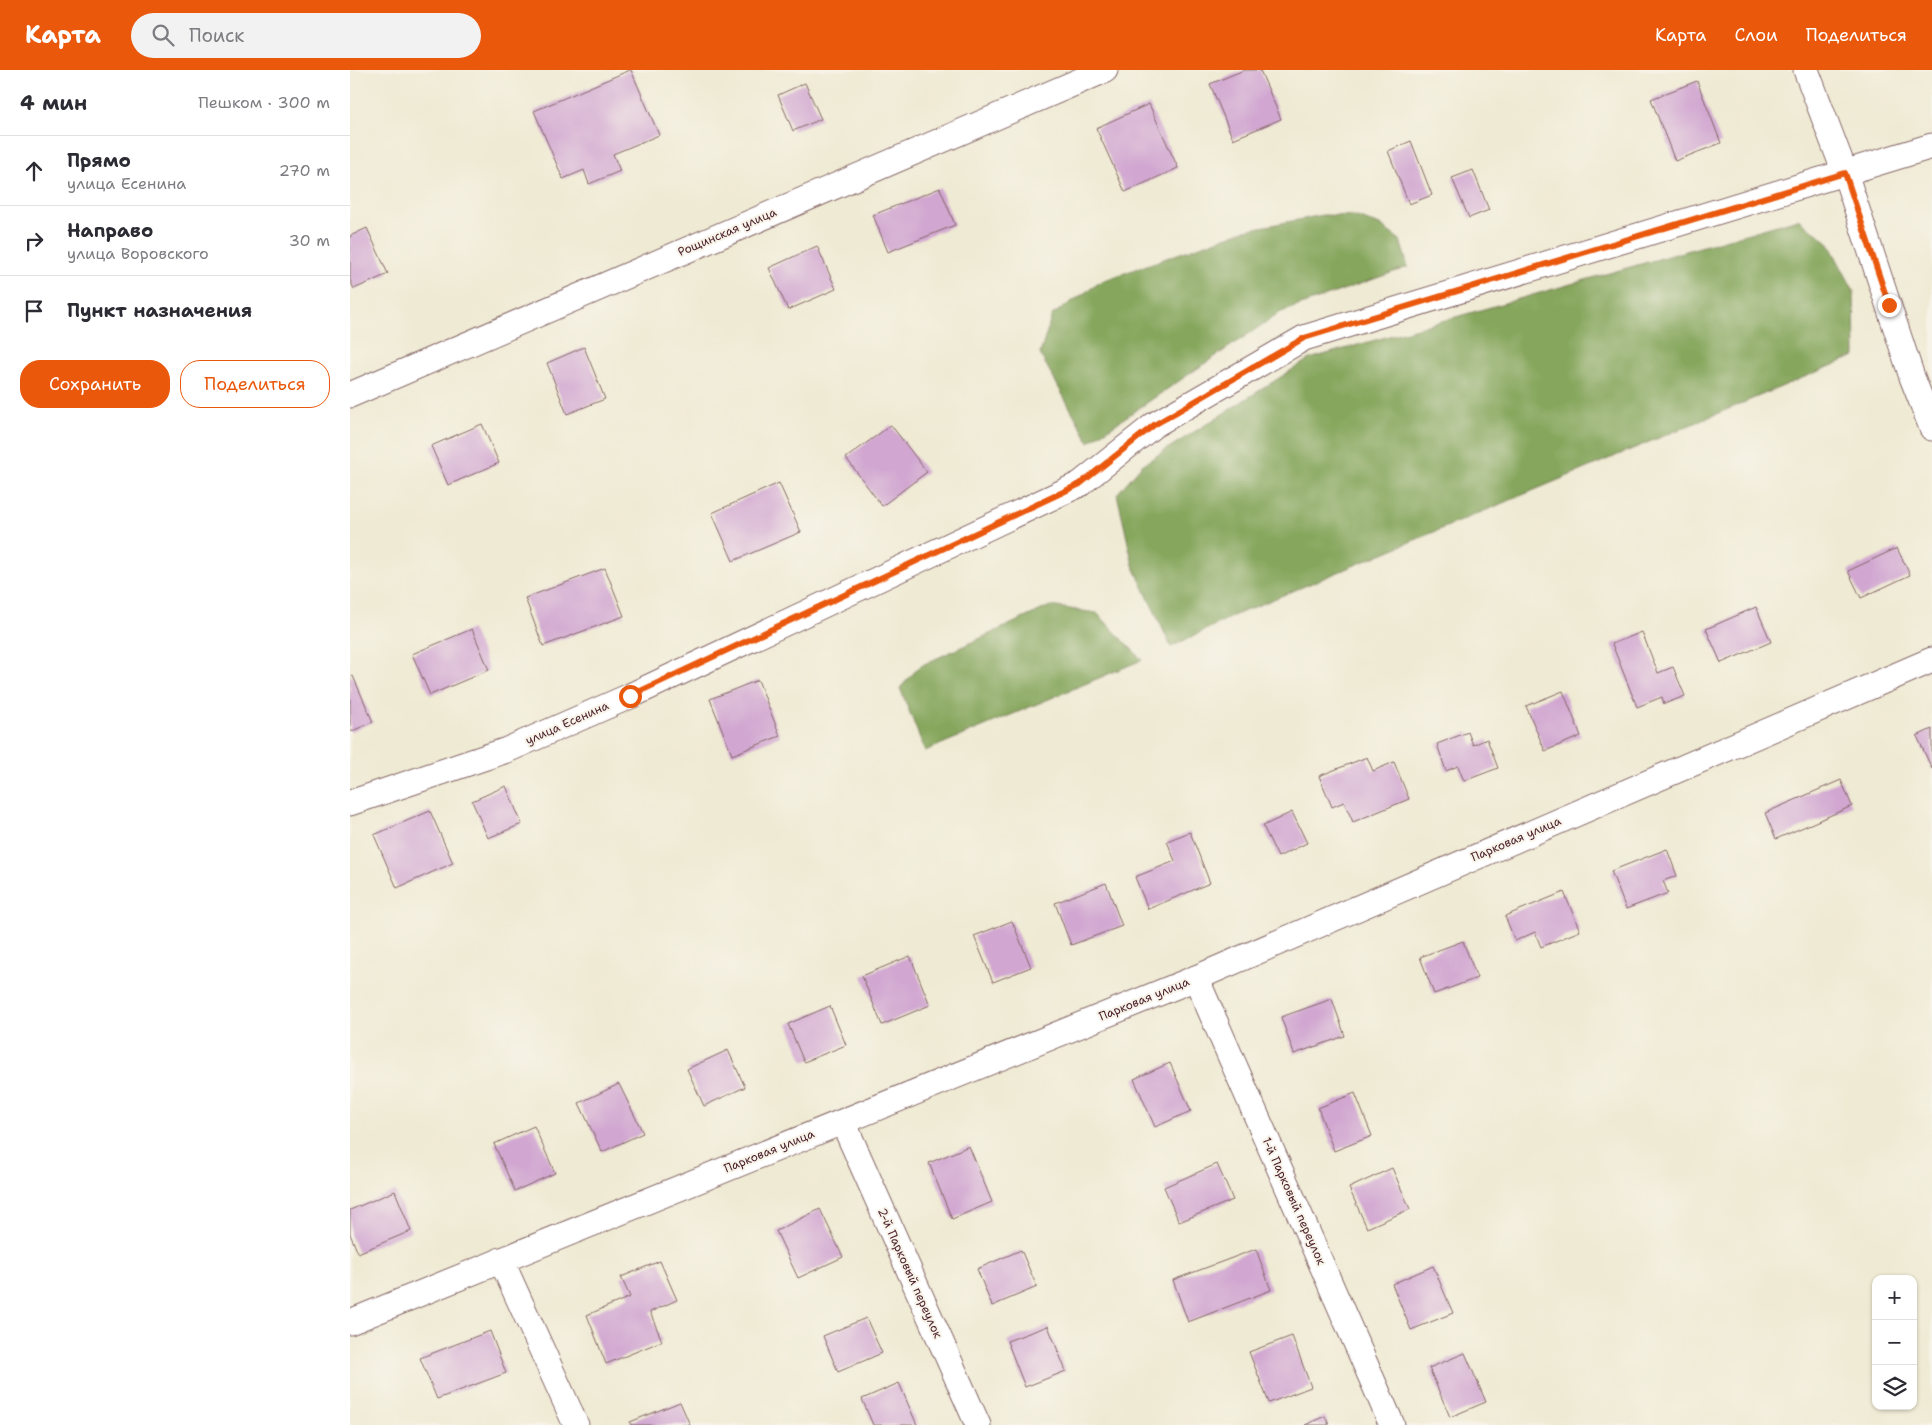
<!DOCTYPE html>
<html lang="ru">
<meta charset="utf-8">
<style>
body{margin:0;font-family:"Shantell Sans",sans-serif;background:#f2f2f3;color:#2b2b33}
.controls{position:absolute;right:15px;bottom:15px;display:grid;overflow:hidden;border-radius:10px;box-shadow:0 1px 4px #0004}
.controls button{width:45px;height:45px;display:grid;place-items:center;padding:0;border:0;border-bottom:1px solid #e1e1e2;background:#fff;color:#2b2b33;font:25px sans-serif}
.stop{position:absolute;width:15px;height:15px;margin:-11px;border:4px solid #ea580c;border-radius:50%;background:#fff}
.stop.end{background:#ea580c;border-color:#fff;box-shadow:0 1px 5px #0008}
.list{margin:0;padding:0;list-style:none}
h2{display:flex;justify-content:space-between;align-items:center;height:65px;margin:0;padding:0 20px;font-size:21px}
h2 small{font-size:16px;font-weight:400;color:#7c7c81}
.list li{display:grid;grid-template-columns:32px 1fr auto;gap:15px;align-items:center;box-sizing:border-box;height:70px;padding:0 20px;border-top:1px solid #e1e1e2}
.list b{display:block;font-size:19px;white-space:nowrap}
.list p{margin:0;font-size:16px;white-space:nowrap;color:#7c7c81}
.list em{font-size:16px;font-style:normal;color:#7c7c81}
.actions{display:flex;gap:10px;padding:15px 20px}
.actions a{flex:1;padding:11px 0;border:1px solid #ea580c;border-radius:20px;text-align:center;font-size:18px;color:#ea580c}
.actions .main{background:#ea580c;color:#fff}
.icon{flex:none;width:28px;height:28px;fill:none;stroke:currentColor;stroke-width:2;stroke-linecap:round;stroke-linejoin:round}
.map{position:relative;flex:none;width:1582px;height:1355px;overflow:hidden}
header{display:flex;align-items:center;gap:30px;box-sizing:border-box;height:70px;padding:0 25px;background:#ea580c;color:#fff}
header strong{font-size:24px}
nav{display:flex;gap:28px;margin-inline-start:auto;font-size:18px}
.search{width:350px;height:45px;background:#f2f2f3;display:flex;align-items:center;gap:12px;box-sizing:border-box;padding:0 18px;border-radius:28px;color:#7c7c81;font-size:19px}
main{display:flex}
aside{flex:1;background:#fff}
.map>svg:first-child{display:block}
</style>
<header>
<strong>Карта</strong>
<div class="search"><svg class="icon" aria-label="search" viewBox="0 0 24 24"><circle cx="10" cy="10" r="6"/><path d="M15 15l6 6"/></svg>Поиск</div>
<nav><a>Карта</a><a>Слои</a><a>Поделиться</a></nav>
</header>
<main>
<aside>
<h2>4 мин<small>Пешком · 300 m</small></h2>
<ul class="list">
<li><svg class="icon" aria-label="ahead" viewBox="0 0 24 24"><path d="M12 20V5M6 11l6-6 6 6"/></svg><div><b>Прямо</b><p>улица Есенина</p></div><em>270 m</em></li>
<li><svg class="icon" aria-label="right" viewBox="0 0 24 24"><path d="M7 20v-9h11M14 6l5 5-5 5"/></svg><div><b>Направо</b><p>улица Воровского</p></div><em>30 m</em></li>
<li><svg class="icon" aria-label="arrive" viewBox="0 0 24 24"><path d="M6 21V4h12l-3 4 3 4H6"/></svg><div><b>Пункт назначения</b></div></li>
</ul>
<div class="actions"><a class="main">Сохранить</a><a>Поделиться</a></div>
</aside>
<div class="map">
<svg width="1582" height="1355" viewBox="0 0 1582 1355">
<rect width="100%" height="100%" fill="#f7f3e8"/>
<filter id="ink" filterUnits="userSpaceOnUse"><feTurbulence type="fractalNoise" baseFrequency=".02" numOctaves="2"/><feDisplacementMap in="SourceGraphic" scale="10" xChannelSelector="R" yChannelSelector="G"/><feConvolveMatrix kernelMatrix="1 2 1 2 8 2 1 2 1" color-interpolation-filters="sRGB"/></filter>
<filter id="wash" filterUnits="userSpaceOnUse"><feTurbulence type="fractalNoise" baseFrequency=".0096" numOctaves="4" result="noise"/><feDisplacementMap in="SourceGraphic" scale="20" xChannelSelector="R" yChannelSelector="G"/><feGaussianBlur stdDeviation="1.12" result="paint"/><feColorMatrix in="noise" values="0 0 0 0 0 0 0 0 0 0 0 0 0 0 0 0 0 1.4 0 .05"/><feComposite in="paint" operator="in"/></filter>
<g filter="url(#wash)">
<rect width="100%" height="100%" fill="#efead3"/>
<g fill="#85a65b" stroke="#686243">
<polygon points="973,145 1004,146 1030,155 1050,170 1058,197 931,242 739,372 690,284 702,245 752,211 895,160"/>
<polygon points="1448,149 1478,172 1504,221 1505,286 883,546 821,577 783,495 767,424 792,395 959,289"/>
<polygon points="700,536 747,543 792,590 575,681 550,618 570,596"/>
</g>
<g id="blocks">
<g fill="#d1a7d1">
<polygon points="280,0 281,0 309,65 263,84 270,101 239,114 234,100 213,109 184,41"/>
<polygon points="894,0 910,0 931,49 883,69 860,14"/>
<polygon points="1347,11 1371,73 1325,91 1301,29"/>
<polygon points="455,13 471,49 443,61 428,25"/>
<polygon points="799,34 828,98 775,122 746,58"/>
<polygon points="1061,71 1082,125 1059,134 1038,81"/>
<polygon points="1123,100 1139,140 1119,148 1102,108"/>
<polygon points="590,118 605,155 538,182 523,145"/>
<polygon points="17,158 38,204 4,219 0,210 0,166"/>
<polygon points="467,176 486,219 438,240 419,198"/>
<polygon points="234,277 255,329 217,344 197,293"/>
<polygon points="132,354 149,393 98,415 81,376"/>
<polygon points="541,355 577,402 532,436 496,388"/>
<polygon points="429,413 451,462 383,491 362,443"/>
<polygon points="1547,478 1560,505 1511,528 1498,501"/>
<polygon points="255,498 274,546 193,576 175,528"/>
<polygon points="1406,537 1421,572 1371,593 1356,559"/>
<polygon points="122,559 139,600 80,625 62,584"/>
<polygon points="1292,562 1308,603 1323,597 1335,626 1314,634 1312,627 1287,637 1262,574"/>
<polygon points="3,606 23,652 0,662 0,607"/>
<polygon points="408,610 430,666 382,685 360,629"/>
<polygon points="1213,621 1231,666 1195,681 1176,636"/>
<polygon points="1582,659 1582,699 1567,666"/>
<polygon points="1118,662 1123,675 1137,669 1148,698 1114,711 1108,696 1096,701 1087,674"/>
<polygon points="1017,687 1023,701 1044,692 1059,729 1003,752 994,732 982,737 969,706"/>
<polygon points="1491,710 1502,736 1426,769 1415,743"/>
<polygon points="156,716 172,754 138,768 122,731"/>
<polygon points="80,741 103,793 47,818 24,765"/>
<polygon points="942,742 957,773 928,787 913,756"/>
<polygon points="840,762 860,813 798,839 785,807 825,791 817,771"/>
<polygon points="1317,779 1327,806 1313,811 1318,823 1276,839 1261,801"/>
<polygon points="756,813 772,856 721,875 705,833"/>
<polygon points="1214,822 1230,861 1191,877 1185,862 1165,871 1155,846"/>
<polygon points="662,851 681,897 643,912 624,866"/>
<polygon points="1113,871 1127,908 1084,924 1070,887"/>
<polygon points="560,886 580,935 532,955 512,906"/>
<polygon points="982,929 995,966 944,984 931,947"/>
<polygon points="480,936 496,975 454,992 438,954"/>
<polygon points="378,980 395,1017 354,1036 337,999"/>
<polygon points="820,993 841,1041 805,1057 784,1009"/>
<polygon points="269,1014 293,1063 252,1082 229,1033"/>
<polygon points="1005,1023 1022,1066 984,1081 968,1038"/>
<polygon points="184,1056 205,1103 165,1121 144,1074"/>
<polygon points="619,1076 642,1132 602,1149 579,1093"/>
<polygon points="867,1094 883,1130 829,1152 814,1117"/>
<polygon points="1042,1098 1060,1139 1017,1158 999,1118"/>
<polygon points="45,1121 61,1161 8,1183 0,1164 0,1140"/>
<polygon points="470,1139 493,1187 448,1208 426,1161"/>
<polygon points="906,1179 921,1220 838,1252 823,1210"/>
<polygon points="671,1180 687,1217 642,1236 627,1199"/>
<polygon points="310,1191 327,1230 300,1242 312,1271 256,1294 237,1245 280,1227 271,1207"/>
<polygon points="1083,1196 1103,1243 1061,1260 1042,1214"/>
<polygon points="516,1248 532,1283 488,1302 473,1266"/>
<polygon points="698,1256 716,1301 675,1317 657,1271"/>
<polygon points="140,1261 156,1303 87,1329 70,1288"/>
<polygon points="942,1266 961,1317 919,1333 899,1282"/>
<polygon points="1115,1283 1136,1332 1100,1347 1079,1298"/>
<polygon points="549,1313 567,1355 523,1355 512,1329"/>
<polygon points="330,1332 340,1355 281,1355 280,1352"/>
<polygon points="975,1346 979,1355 955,1355"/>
</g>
</g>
</g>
<g filter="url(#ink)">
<use href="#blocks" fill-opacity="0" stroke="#846666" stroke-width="1"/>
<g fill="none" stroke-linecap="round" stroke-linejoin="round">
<defs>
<g id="street">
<polyline points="1456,0 1495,103 1562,307 1582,358"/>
<polyline points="0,325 755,0"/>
<polyline points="0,733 157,680 280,626 730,414 804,355 954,268 1582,76"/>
<polyline points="846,908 1042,1355"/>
<polyline points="493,1052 628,1355"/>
<polyline points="151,1190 226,1355"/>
<polyline points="0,1252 846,908 1582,590"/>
</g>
</defs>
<use href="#street" stroke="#846666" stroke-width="27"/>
<use href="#street" stroke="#fff" stroke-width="25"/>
</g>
</g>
<g fill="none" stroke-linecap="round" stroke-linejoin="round" filter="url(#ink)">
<polyline stroke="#ea580c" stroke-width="6" points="280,626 730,414 804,355 954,268 1495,103 1539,235"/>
</g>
<g text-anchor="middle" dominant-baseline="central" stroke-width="4" stroke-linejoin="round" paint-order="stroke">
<g font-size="12" fill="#4a1f2b" stroke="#f7f3e8">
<text transform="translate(377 162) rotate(-23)">Рощинская улица</text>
<text transform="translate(217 653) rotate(-24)">улица Есенина</text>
<text transform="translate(1166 769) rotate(-23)">Парковая улица</text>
<text transform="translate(794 929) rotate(-22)">Парковая улица</text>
<text transform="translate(419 1081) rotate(-22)">Парковая улица</text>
<text transform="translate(944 1131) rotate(66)">1-й Парковый переулок</text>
<text transform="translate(560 1203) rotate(66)">2-й Парковый переулок</text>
</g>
</g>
</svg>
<div class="controls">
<button>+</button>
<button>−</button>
<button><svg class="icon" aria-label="layers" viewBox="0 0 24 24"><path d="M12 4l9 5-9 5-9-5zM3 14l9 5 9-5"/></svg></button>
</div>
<div class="stop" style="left:280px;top:626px"></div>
<div class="stop end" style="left:1539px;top:235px"></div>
</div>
</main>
